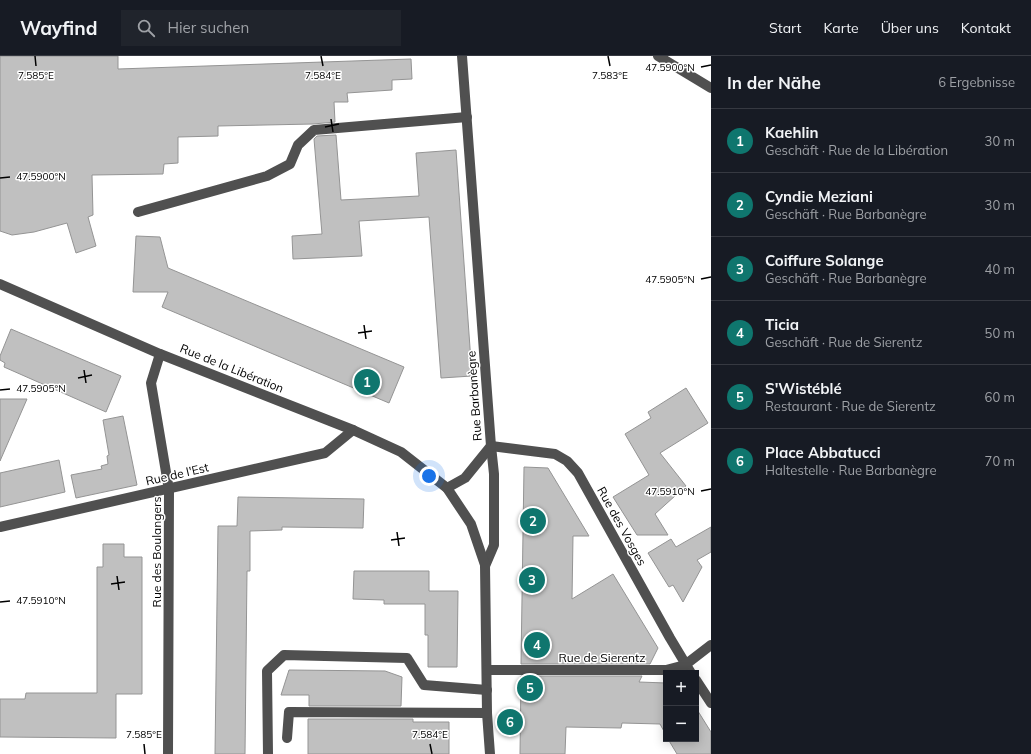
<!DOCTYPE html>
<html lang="de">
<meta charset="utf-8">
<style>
body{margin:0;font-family:Mulish,sans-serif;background:#20242c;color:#f1f3f6}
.controls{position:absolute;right:12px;bottom:12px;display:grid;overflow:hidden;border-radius:0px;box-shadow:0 2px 10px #0003}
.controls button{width:36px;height:36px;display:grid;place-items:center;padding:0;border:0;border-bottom:1px solid #363941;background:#171b24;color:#f1f3f6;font:20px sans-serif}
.you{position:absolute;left:429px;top:420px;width:14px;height:14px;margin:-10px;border:3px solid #fff;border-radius:50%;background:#1a73e8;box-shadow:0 0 0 6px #1a73e833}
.badge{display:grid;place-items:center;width:26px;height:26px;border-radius:50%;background:#0f766e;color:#fff;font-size:13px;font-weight:700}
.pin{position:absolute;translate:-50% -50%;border:2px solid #fff;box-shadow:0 1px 4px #0006}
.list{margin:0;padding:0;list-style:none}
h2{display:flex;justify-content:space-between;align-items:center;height:52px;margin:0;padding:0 16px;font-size:17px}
h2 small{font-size:13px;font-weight:400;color:#9ea1a6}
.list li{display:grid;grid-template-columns:26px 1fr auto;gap:12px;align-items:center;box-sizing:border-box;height:64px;padding:0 16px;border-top:1px solid #363941}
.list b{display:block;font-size:15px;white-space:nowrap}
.list p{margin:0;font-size:13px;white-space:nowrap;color:#9ea1a6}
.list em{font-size:13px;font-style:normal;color:#9ea1a6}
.icon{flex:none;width:22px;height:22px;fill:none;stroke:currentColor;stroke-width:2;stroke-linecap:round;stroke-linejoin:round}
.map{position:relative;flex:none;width:711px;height:698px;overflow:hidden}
header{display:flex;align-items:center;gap:24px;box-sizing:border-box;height:56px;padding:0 20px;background:#171b24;border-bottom:1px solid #363941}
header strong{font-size:19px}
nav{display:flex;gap:22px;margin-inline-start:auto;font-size:14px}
.search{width:280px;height:36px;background:#20242c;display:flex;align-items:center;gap:10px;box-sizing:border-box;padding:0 14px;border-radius:0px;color:#9ea1a6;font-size:15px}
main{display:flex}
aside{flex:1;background:#171b24}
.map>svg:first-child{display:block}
</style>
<header>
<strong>Wayfind</strong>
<div class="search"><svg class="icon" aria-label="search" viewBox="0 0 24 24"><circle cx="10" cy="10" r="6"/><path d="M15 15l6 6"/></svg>Hier suchen</div>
<nav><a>Start</a><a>Karte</a><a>Über uns</a><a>Kontakt</a></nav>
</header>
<main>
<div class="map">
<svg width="711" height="698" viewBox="0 0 711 698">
<rect width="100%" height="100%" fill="#fff"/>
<g fill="#c0c0c0" stroke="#949494">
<polygon points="0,0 118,0 118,13 411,3 412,23 392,24 392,34 347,37 348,46 334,46 335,66 313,68 218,70 218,80 178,81 178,107 164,108 163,118 92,119 93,159 88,161 96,190 76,197 67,167 34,176 12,179 0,175"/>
<polygon points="336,79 341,144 419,140 416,97 456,94 472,320 441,322 429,161 359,165 362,200 293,203 292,180 322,178 314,83 317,80"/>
<polygon points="136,180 160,181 168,212 404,311 389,347 162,251 168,236 133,236"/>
<polygon points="11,273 121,320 106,356 4,311 5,307 0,304 0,300"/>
<polygon points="686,332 708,367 660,397 686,430 655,458 668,479 637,479 613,441 649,419 625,378 651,362 648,356"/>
<polygon points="0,343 27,343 0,405"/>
<polygon points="123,360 137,429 76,442 71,419 102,413 101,410 108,408 107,400 109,399 103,364"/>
<polygon points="59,404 65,436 0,451 0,417"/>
<polygon points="524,411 548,412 589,480 573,480 572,543 613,518 658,592 650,608 521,608"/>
<polygon points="238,441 364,443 363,472 282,471 282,474 250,475 250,515 247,515 245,698 215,698 218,470 237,470"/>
<polygon points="711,471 711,496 697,504 702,511 683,546 673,529 669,531 648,497 671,483 676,491"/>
<polygon points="103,488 124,488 124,501 142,501 142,638 116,638 116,682 0,681 0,643 25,643 26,637 97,637 97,511 103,511"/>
<polygon points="354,515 429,515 429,535 458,535 457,611 428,611 428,579 425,579 425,548 384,548 384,544 353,543"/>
<polygon points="289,614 385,615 402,621 401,650 309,650 309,639 281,639"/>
<polygon points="521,620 642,620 639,626 666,627 666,679 660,668 622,667 621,672 566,671 565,698 520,698"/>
<polygon points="696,652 711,676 711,698 677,698 668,683 696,683"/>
<polygon points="308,663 413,663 413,666 449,666 449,698 308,698"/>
</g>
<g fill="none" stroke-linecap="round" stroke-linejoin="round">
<g stroke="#505050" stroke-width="10">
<polyline points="462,0 491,390 494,418 494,489 485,510"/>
<polyline points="658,0 711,32"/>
<polyline points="138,156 267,120 290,108 298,89 314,74 467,61"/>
<polyline points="0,228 160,298 353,374 401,396 447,432 471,468 485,509 487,657 490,698"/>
<polyline points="160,298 151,327 169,434 168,698"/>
<polyline points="491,390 555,398 567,405 578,417 670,582 691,617"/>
<polyline points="447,432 465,422 491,390"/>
<polyline points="0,471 325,397 353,374"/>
<polyline points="487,614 666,614 685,609 711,589"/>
<polyline points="696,624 711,647"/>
<polyline points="287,682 289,656 487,657"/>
<polyline points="268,698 267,615 284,599 407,602 424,629 487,634"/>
</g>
</g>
<path fill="none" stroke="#000" stroke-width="1.5" d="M35,0L36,10M321,0L323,10M608,0L610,10M701,11L711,9M331,63L333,76M325,71L339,68M0,122L10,121M701,223L711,221M364,269L366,283M358,277L372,275M84,314L86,327M78,322L92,319M0,334L10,333M701,435L711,433M397,476L399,490M391,484L405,482M117,520L119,534M111,528L125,526M0,546L10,545M144,688L145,698M430,688L432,698"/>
<g text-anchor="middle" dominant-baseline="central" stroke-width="3" stroke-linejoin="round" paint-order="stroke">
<g font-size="12" fill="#000" stroke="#fff">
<text transform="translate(232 312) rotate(22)">Rue de la Libération</text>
<text transform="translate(474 340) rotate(-94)">Rue Barbanègre</text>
<text transform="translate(177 418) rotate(-13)">Rue de l'Est</text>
<text transform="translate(622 470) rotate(61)">Rue des Vosges</text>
<text transform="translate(156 496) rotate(-90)">Rue des Boulangers</text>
<text x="602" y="601">Rue de Sierentz</text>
</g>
</g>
<g font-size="10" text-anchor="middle" fill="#000" stroke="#fff" stroke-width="3" stroke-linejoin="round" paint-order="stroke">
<text x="670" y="15">47.5900°N</text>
<text x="36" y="23">7.585°E</text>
<text x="323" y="23">7.584°E</text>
<text x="610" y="23">7.583°E</text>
<text x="41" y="124">47.5900°N</text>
<text x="670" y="227">47.5905°N</text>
<text x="41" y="336">47.5905°N</text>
<text x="670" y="439">47.5910°N</text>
<text x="41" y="548">47.5910°N</text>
<text x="144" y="682">7.585°E</text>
<text x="430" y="682">7.584°E</text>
</g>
</svg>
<div class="controls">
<button>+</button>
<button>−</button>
</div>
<div class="you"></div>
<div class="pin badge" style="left:367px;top:326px">1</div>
<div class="pin badge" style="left:533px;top:465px">2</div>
<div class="pin badge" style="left:532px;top:524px">3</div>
<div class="pin badge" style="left:537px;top:589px">4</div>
<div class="pin badge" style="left:530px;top:632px">5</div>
<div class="pin badge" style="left:510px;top:666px">6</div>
</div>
<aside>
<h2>In der Nähe<small>6 Ergebnisse</small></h2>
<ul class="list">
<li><span class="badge">1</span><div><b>Kaehlin</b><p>Geschäft · Rue de la Libération</p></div><em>30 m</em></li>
<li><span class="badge">2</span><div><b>Cyndie Meziani</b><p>Geschäft · Rue Barbanègre</p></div><em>30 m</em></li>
<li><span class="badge">3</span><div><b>Coiffure Solange</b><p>Geschäft · Rue Barbanègre</p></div><em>40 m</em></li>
<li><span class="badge">4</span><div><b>Ticia</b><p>Geschäft · Rue de Sierentz</p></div><em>50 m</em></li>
<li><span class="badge">5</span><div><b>S'Wistéblé</b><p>Restaurant · Rue de Sierentz</p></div><em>60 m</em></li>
<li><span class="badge">6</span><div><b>Place Abbatucci</b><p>Haltestelle · Rue Barbanègre</p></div><em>70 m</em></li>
</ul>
</aside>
</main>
